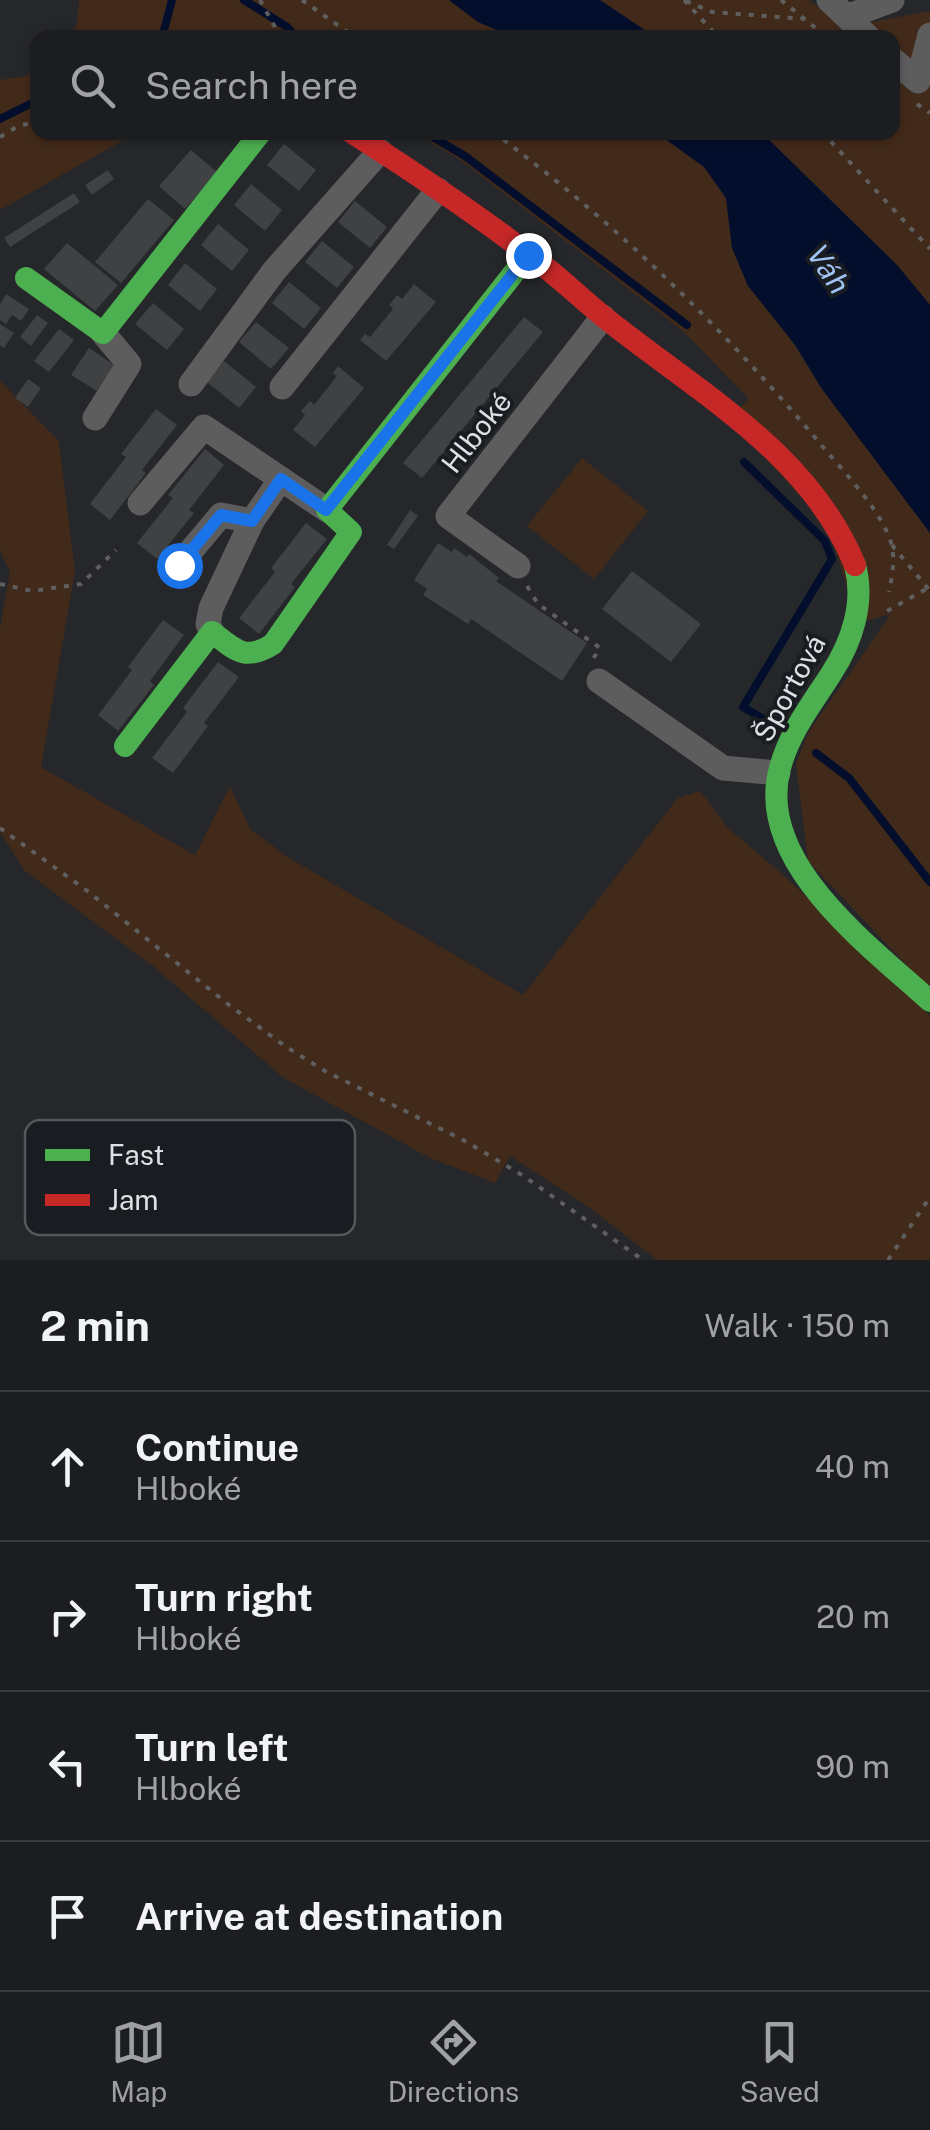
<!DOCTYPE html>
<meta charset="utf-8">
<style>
body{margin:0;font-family:"Public Sans",sans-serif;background:#252629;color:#f1f3f6}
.stop{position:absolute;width:30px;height:30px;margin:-22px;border:8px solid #1a73e8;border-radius:50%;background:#fff}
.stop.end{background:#1a73e8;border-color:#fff;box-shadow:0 2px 10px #0008}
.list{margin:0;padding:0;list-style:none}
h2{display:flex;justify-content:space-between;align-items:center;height:130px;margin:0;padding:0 40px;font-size:42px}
h2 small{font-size:32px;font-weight:400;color:#a0a2a5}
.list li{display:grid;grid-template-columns:65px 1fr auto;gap:30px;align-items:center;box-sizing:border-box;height:150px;padding:0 40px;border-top:2px solid #3a3b3e}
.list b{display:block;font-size:38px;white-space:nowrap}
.list p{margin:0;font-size:32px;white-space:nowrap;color:#a0a2a5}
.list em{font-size:32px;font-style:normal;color:#a0a2a5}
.icon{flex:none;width:55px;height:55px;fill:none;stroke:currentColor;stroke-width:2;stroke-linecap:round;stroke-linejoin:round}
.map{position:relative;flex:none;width:930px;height:1260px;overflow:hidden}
.search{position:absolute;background:#1c1d20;box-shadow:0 2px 8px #0004;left:30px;right:30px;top:30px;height:110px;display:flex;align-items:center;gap:25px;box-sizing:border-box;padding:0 35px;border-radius:20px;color:#a0a2a5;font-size:38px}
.sheet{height:730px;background:#1c1d20}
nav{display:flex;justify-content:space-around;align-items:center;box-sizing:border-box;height:140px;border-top:2px solid #3a3b3e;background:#1c1d20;font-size:28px;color:#a0a2a5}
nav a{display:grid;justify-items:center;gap:5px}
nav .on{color:#9d9fa3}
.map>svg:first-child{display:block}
</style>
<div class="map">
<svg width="930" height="1260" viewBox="0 0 930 1260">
<rect width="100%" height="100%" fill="#25272a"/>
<g fill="#422a1a">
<polygon points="79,0 449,0 478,22 513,37 68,38 77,24"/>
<polygon points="600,0 809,0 844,27 930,11 930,305 897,265 762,133 892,132 892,38 655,37"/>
<polygon points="37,69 38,132 136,133 0,210 0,80 26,76"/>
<polygon points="415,133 657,133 704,167 726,198 732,248 822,389 930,533 930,990 808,861 796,764 808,733 891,614 848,626 851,600 828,526 731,421 748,398 683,331 462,161"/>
<polygon points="0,381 59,441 75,571 41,767 195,855 230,786 250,829 286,856 523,995 678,798 700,791 728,828 789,880 930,1016 930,1260 657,1260 590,1208 510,1156 495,1183 430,1158 284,1078 154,967 25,871 0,832 0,628 10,572 0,550"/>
<polygon points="582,458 648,511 594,579 527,526"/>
</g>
<g fill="#030e2c">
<polygon points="449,0 600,0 655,37 513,37 478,22"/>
<polygon points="657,133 762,133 897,265 930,305 930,533 822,389 796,346 748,286 732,248 726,198 704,167"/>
</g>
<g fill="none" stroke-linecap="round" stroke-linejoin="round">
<g stroke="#030e2c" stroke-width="8">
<polyline points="244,0 287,27 297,38"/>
<polyline points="162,38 172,0"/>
<polyline points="0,119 38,100"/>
<polyline points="424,132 465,156 687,325"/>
<polyline points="744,462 825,541 832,559 743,707 772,724"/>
<polyline points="816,753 849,778 930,882"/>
</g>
</g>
<g fill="#3f4143">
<polygon points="284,144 316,170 299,191 267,165"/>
<polygon points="191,150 217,172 185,209 159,186"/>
<polygon points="108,170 114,179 92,195 85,185"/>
<polygon points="251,184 282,210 265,231 234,205"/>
<polygon points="74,193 80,202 10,247 4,238"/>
<polygon points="148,199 174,220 121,283 95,262"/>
<polygon points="355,201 387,227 370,248 338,222"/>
<polygon points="218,224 249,250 232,271 201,245"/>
<polygon points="322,241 354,267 337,288 305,262"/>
<polygon points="67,243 118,285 95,311 44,269"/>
<polygon points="185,263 217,289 200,311 168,285"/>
<polygon points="289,282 321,308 304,329 272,303"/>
<polygon points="414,284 436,302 386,361 360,340 365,334 370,337 393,309 389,305 397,295 402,299"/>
<polygon points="6,294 29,309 21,321 12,315 6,324 0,320 0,304"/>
<polygon points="153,303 184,329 167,350 135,324"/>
<polygon points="37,315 48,323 31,346 20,337"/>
<polygon points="524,317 543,332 422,478 403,463"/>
<polygon points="256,322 289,348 271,369 239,342"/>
<polygon points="0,324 14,333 4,348 0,345"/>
<polygon points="59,329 74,340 49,372 34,361"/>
<polygon points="89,348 114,365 97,391 71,375"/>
<polygon points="224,361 256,387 239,408 207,382"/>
<polygon points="338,366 364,388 315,447 293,430 305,415 301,411 310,401 314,405 337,376 333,373"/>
<polygon points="28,379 41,388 28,407 15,398"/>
<polygon points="156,409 177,425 142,470 146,473 110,520 90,504 126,457 121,454"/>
<polygon points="205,449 224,465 189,510 194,513 157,559 137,543 173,498 168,495"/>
<polygon points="410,510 418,516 394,549 387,545"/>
<polygon points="306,523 327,539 291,584 295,587 259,634 239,618 275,572 271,568"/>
<polygon points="438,543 452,552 454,548 467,557 469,554 499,578 496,581 587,643 562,681 471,619 468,624 423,595 427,589 414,580"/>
<polygon points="632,571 701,624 671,662 602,609"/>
<polygon points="163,620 184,635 150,681 154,685 118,731 98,715 132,670 128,667"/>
<polygon points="218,662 239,677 204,723 208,726 173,773 152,758 187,712 183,708"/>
</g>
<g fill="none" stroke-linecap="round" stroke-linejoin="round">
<g stroke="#605f60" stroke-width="4" stroke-dasharray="5 8" stroke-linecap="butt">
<polyline points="260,0 281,38"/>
<polyline points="302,0 356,38"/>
<polyline points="684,0 719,38"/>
<polyline points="781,0 828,38"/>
<polyline points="686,1 712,12 806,19"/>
<polyline points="917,104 930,113"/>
<path d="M493,132C619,225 728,333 828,453C848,476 886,517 892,547C895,561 892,578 889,592"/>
<polyline points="822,132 930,249"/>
<polyline points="0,137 15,128 38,120"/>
<polyline points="892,545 930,591"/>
<polyline points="0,584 32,591 81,584 116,550"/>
<polyline points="527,586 538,604 600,648 593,659"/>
<polyline points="887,611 928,588"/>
<polyline points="0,828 86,890 229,1005 285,1046 325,1071 465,1141 522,1175 643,1260"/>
<polyline points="888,1260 930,1197"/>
</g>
<g stroke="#5d5d5d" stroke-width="25">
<polyline points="829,0 869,38"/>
<polyline points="849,16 892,0"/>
<polyline points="892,59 918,81 930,35"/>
<polyline points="191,384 274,271 380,151"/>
<polyline points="282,387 438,190"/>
<polyline points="95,418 129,364 103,333"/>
<polyline points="140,503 204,427 327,510"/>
<polyline points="179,565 221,515 252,521"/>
<polyline points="518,566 448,516 603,317"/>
<polyline points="212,632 208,624 211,608 252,521 281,479"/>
<polyline points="599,681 723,768 778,773"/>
</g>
<g stroke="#4caf50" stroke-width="22">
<polyline points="26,278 103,333 261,132"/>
<path d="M855,565C865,603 852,642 831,674C812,704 789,733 780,768C754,862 870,946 930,1001"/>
<path d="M125,746L212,632C235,650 245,662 273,644L351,532L327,510L528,255"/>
</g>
<path stroke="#c62828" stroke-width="22" d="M351,132C417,174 483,218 545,267C567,284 587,304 609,321C699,393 809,453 855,565"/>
</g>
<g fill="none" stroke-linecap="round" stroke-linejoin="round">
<polyline stroke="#1a73e8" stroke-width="12" points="179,565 221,515 252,521 281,479 326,510 528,255"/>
</g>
<g text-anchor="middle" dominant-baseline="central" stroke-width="8" stroke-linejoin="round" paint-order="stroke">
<g font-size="28" fill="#dde0e4" stroke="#191d22">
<text transform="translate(476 432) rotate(-52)">Hlboké</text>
<text transform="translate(789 688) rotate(-61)">Športová</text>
</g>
<g font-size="30" font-style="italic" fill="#a0c3f4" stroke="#191d22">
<text transform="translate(829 269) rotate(57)">Váh</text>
</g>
</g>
<rect x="25" y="1120" width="330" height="115" rx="15" fill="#191d22" stroke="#54585c" stroke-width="2.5"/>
<rect x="45" y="1149" width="45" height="12" fill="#4caf50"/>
<rect x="45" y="1194" width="45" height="12" fill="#c62828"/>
<g font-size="28" fill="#dde0e4">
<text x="108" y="1165">Fast</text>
<text x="108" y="1210">Jam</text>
</g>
</svg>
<div class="stop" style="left:179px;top:565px"></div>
<div class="stop end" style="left:528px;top:255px"></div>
<div class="search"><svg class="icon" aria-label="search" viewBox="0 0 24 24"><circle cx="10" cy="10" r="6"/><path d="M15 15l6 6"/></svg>Search here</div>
</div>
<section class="sheet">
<h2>2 min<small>Walk · 150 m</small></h2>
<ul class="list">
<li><svg class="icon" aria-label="ahead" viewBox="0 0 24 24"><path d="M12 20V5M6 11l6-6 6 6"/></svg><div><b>Continue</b><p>Hlboké</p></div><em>40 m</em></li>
<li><svg class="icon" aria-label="right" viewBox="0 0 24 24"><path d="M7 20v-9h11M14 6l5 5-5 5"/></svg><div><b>Turn right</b><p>Hlboké</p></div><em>20 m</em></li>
<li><svg class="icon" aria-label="left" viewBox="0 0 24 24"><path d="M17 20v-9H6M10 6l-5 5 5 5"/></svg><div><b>Turn left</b><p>Hlboké</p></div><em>90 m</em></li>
<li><svg class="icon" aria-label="arrive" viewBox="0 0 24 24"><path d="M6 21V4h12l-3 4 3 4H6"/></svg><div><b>Arrive at destination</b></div></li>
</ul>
</section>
<nav>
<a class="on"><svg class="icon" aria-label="map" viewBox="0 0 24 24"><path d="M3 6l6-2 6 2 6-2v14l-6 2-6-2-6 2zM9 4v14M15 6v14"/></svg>Map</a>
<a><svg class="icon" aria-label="directions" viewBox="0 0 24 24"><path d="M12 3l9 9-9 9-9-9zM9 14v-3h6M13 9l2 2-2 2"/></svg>Directions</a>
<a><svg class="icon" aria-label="saved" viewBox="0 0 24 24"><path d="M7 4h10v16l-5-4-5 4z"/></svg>Saved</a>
</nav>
